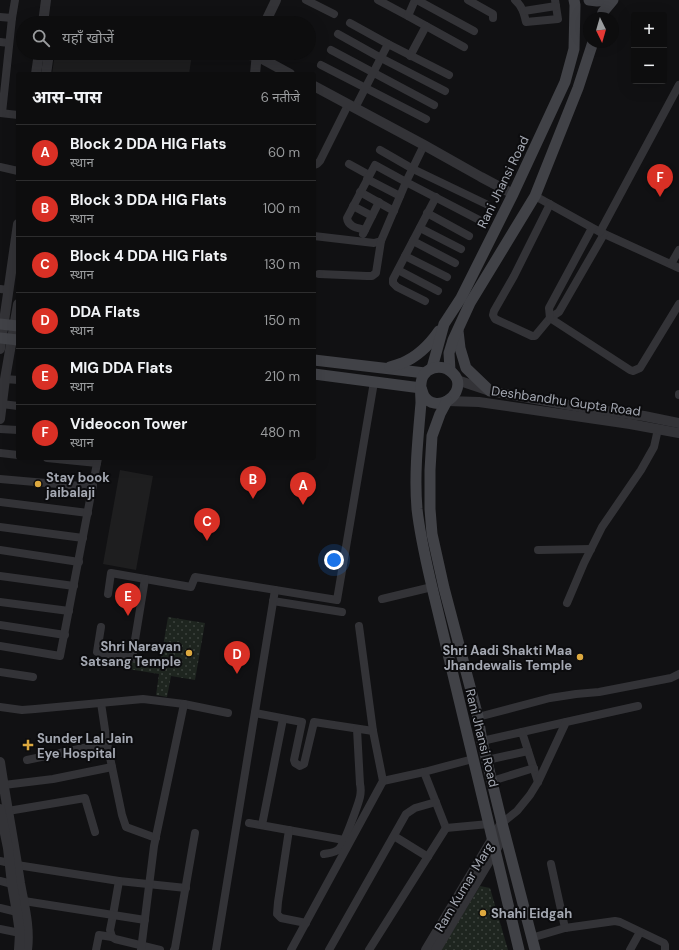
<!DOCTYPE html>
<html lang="hi">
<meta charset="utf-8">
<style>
body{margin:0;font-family:"DM Sans","Noto Sans Devanagari",sans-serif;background:#1b1b1c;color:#f1f3f6}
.controls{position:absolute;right:12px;top:12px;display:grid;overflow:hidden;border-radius:4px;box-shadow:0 4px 16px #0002}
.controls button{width:36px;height:36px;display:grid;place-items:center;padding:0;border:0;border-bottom:1px solid #2d2d2e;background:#0d0d0e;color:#f1f3f6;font:20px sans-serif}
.compass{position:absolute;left:583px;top:12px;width:36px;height:36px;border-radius:50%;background:#0d0d0e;box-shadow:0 4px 16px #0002;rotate:175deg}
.you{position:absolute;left:334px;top:560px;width:14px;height:14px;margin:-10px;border:3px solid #fff;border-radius:50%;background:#1a73e8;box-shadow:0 0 0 6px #1a73e833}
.badge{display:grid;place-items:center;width:26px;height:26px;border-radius:50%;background:#d93025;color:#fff;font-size:13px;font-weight:700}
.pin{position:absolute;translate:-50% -33px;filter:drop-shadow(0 1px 2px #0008)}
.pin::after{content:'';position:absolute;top:21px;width:14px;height:12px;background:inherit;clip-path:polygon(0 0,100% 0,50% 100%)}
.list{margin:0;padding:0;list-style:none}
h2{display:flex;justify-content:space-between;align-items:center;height:52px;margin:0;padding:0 16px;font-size:17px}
h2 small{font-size:13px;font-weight:400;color:#9a9c9e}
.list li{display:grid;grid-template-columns:26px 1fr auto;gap:12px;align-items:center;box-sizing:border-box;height:56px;padding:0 16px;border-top:1px solid #2d2d2e}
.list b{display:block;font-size:15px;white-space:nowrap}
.list p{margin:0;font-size:13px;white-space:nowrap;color:#9a9c9e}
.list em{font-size:13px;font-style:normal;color:#9a9c9e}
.icon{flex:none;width:22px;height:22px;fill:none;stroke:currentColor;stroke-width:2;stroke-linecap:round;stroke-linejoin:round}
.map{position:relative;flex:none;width:679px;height:950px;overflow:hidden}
.search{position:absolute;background:#0d0d0e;box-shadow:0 4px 16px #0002;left:16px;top:16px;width:300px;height:44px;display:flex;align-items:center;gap:10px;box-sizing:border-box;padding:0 14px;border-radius:22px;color:#9a9c9e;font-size:15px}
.panel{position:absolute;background:#0d0d0e;box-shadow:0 4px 16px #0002;left:16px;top:72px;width:300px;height:388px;border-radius:4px}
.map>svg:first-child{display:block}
</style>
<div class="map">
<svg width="679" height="950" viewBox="0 0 679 950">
<defs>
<pattern id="green-dots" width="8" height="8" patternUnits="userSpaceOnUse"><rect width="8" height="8" fill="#1e251f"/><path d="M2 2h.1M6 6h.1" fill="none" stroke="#3c423d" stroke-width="1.8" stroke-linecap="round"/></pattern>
</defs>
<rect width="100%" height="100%" fill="#111113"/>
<g fill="#1e1e1f">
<polygon points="55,53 178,53 192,55 189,74 52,74"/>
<polygon points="120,470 153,476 136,570 103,564"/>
</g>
<g fill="url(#green-dots)">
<polygon points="168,617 205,623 195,680 171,676 167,697 156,695 159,674 128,669 130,660 160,664"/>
<polygon points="480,886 490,888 508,950 441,950"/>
</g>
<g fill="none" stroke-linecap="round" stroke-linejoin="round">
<g stroke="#333337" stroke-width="8">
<polyline points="306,0 334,14"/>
<polyline points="378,0 408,16"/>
<polyline points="415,0 408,16 464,47"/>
<polyline points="417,0 474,31"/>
<polyline points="468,0 493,14 493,18"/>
<path d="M515,0C522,6 524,13 526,22L558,19L555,0"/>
<polyline points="524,11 556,6"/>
<polyline points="0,17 12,18"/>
<polyline points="350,23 388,44"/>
<polyline points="338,34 381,58 445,91"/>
<polyline points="0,42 9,43"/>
<polyline points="331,50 434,105"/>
<polyline points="410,56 426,26"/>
<polyline points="321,65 426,119"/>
<polyline points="355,108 388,44 449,75"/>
<polyline points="0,113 18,115"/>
<polyline points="2,113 12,18 15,0"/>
<polyline points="380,150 413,169 486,204"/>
<polyline points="349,164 369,175"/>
<polyline points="314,165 317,164 320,161 348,105"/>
<polyline points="0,167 18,171"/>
<polyline points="367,179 400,196"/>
<polyline points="360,192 394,211"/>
<polyline points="535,196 600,232 679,268"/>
<polyline points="550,204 514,276 494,311 493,315 495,319 532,336 535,336 550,318 559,312 604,234"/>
<polyline points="353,206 372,216"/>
<polyline points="427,213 469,236"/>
<polyline points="420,228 461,249"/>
<path d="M365,230C358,228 348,227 347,218L375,165L406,182L483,222"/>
<polyline points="600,232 679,85"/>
<polyline points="363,234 379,202"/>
<polyline points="314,236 374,243 381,241 406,182 424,145"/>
<polyline points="413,241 455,263"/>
<polyline points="405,256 447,277"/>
<polyline points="671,264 679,250"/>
<polyline points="398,270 438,291"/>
<polyline points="319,274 367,276 372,276 376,273 381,241"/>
<polyline points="0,289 9,290"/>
<polyline points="425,301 397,287 393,283 393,279 436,197"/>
<polyline points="550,318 630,370 633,371 640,368 679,304"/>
<polyline points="550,318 549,308 592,228"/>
<polyline points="5,379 18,380"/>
<polyline points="679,395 679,394"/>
<polyline points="2,404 18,406"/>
<polyline points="0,429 18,430"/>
<polyline points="0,453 18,455"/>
<polyline points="47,458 97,463"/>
<polyline points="0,479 93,487"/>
<polyline points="0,502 88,513"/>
<polyline points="0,527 83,538"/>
<polyline points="0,550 79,562"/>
<polyline points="538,550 591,549"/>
<polyline points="0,576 74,586"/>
<polyline points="108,594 111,573 191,587 195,577 337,600 374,382"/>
<polyline points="382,599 432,587"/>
<polyline points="273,601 342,612"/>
<polyline points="0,602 69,611"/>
<polyline points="567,603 584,563 602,527 641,470 654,447 658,429"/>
<polyline points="0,625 65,635"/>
<polyline points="101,627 97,652 132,658 145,579"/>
<polyline points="0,646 60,656 98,458"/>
<polyline points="0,672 33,677"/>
<polyline points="101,703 107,743 122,815 126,827 156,838"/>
<polyline points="0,707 22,710 35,709 143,699 184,704 228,713"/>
<polyline points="255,713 302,722 294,760 295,763 300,766 304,764 314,722 373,731"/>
<polyline points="478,717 550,698 576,694 599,692 671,678 679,674"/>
<polyline points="522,732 566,722"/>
<polyline points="482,741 522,732 538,782"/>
<polyline points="27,760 107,743"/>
<polyline points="487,760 528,751"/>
<polyline points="424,772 446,828"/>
<polyline points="383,781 424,772 473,759"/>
<polyline points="492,781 534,768"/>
<polyline points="4,785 53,779 112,767"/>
<polyline points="8,811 85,798 95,832"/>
<polyline points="249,823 344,840"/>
<polyline points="502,823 517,811 530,795 538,782 566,722 638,706"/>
<polyline points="262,825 283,719"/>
<polyline points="446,828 489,824"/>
<polyline points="289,830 278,902 277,914 281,918 306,923"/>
<polyline points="394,836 428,857"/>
<path d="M324,854C330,853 335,853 339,849C344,844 358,805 360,797C361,792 361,788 360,784L357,729"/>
<polyline points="0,861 10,863"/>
<polyline points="551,864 565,928"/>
<polyline points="17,865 119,881 186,888"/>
<polyline points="0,881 12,884"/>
<polyline points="119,881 113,915 110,930 112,937 115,939 160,950"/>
<polyline points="24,901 145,920"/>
<polyline points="0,908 17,912"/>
<polyline points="0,929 20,933"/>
<polyline points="531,938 565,928 615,921 620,922 664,943 665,945 665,950"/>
<polyline points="96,950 99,935 112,937"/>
<polyline points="141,950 154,846 184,704"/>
<polyline points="174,950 175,948 195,833"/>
<polyline points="216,950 275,590"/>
<polyline points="291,950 383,781 373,731 359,626"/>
<polyline points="329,950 406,814 415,808 436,802"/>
<polyline points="369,950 446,828"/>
<polyline points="630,950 640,932"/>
</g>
<g stroke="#333337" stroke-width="10">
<polyline points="43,23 46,0"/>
<polyline points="265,23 276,0"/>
<polyline points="234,53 257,56 290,74"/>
<polyline points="36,74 39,53"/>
<polyline points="46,74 49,53"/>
<polyline points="255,74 257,53"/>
<polyline points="314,86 424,145 481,177 513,194"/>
<polyline points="0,349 18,224"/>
<polyline points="457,380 490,391 591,409 644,416 679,423"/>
<polyline points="447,401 479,402 630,424 679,433"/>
<polyline points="0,419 5,379 18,304"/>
<path d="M0,762C6,802 14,843 20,883C24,906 30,927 27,950"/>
<polyline points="0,809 8,848 12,884 17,912 20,933 19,950"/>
<polyline points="426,950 502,823"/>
<polyline points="436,950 505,834"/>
</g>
<g stroke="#414247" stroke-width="11">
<polyline points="589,0 597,1 608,0"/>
<polyline points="601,18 603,12 613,0"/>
<polyline points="0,324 18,326"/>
<polyline points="458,331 460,348 466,368 490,391"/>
<polyline points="0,338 18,340"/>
<polyline points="314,360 425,373"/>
<path d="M390,367C394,365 398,365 402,363C417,357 430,344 439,331"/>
<polyline points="432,368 444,324 461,298 513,194 565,82 574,49 575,5 574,0"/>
<polyline points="450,370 449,353 453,340 470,303 535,196 578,88 593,42"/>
<polyline points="314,374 421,388"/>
<path d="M421,388C422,390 423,394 424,396C435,413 463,398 457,379C455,375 451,371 447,369C438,365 428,368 423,376C419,384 421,394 421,403C418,438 414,474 417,509C420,536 426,561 432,587L519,950"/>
<polyline points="447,401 440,414 432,436 430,470 430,509 432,534 444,588 478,717 482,741 502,823 535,950"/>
</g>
</g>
<g fill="#dda93f" stroke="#0c0c0e" stroke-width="1.5">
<circle cx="38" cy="484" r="4"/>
<circle cx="189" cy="653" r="4"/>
<circle cx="580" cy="657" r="4"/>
<path d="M26 739h4v4h4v4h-4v4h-4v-4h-4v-4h4z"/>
<circle cx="483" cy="913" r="4"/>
</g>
<g text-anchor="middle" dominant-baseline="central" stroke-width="4" stroke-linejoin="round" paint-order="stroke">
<g font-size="13" fill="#a4a8b2" stroke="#0c0c0e">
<text transform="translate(503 182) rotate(-64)">Rani Jhansi Road</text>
<text transform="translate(566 401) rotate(8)">Deshbandhu Gupta Road</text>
<text transform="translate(482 738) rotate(76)">Rani Jhansi Road</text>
<text transform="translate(464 887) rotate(-59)">Ram Kumar Marg</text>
</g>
<g font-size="13" font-weight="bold" fill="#a4a8b2" stroke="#0c0c0e" text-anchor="start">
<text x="46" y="477">Stay book<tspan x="46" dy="15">jaibalaji</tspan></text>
<text x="181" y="646" text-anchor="end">Shri Narayan<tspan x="181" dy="15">Satsang Temple</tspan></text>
<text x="572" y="650" text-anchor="end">Shri Aadi Shakti Maa<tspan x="572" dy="15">Jhandewalis Temple</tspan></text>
<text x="37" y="738">Sunder Lal Jain<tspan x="37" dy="15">Eye Hospital</tspan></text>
<text x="491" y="913">Shahi Eidgah</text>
</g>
</g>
</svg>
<div class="controls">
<button>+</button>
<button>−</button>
</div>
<svg class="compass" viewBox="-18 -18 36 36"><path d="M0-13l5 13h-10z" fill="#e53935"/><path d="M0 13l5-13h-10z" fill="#9a9c9e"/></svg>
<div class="you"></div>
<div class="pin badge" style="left:303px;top:505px">A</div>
<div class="pin badge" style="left:253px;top:499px">B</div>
<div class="pin badge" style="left:207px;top:541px">C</div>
<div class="pin badge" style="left:237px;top:674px">D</div>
<div class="pin badge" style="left:128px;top:616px">E</div>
<div class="pin badge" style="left:660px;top:197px">F</div>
<div class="search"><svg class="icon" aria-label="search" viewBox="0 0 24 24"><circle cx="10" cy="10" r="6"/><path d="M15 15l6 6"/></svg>यहाँ खोजें</div>
<section class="panel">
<h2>आस-पास<small>6 नतीजे</small></h2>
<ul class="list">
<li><span class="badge">A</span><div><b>Block 2 DDA HIG Flats</b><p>स्थान</p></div><em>60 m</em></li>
<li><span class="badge">B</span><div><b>Block 3 DDA HIG Flats</b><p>स्थान</p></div><em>100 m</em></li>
<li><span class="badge">C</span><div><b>Block 4 DDA HIG Flats</b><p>स्थान</p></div><em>130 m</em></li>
<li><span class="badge">D</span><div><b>DDA Flats</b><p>स्थान</p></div><em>150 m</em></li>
<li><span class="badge">E</span><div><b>MIG DDA Flats</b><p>स्थान</p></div><em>210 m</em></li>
<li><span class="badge">F</span><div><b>Videocon Tower</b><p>स्थान</p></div><em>480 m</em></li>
</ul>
</section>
</div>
